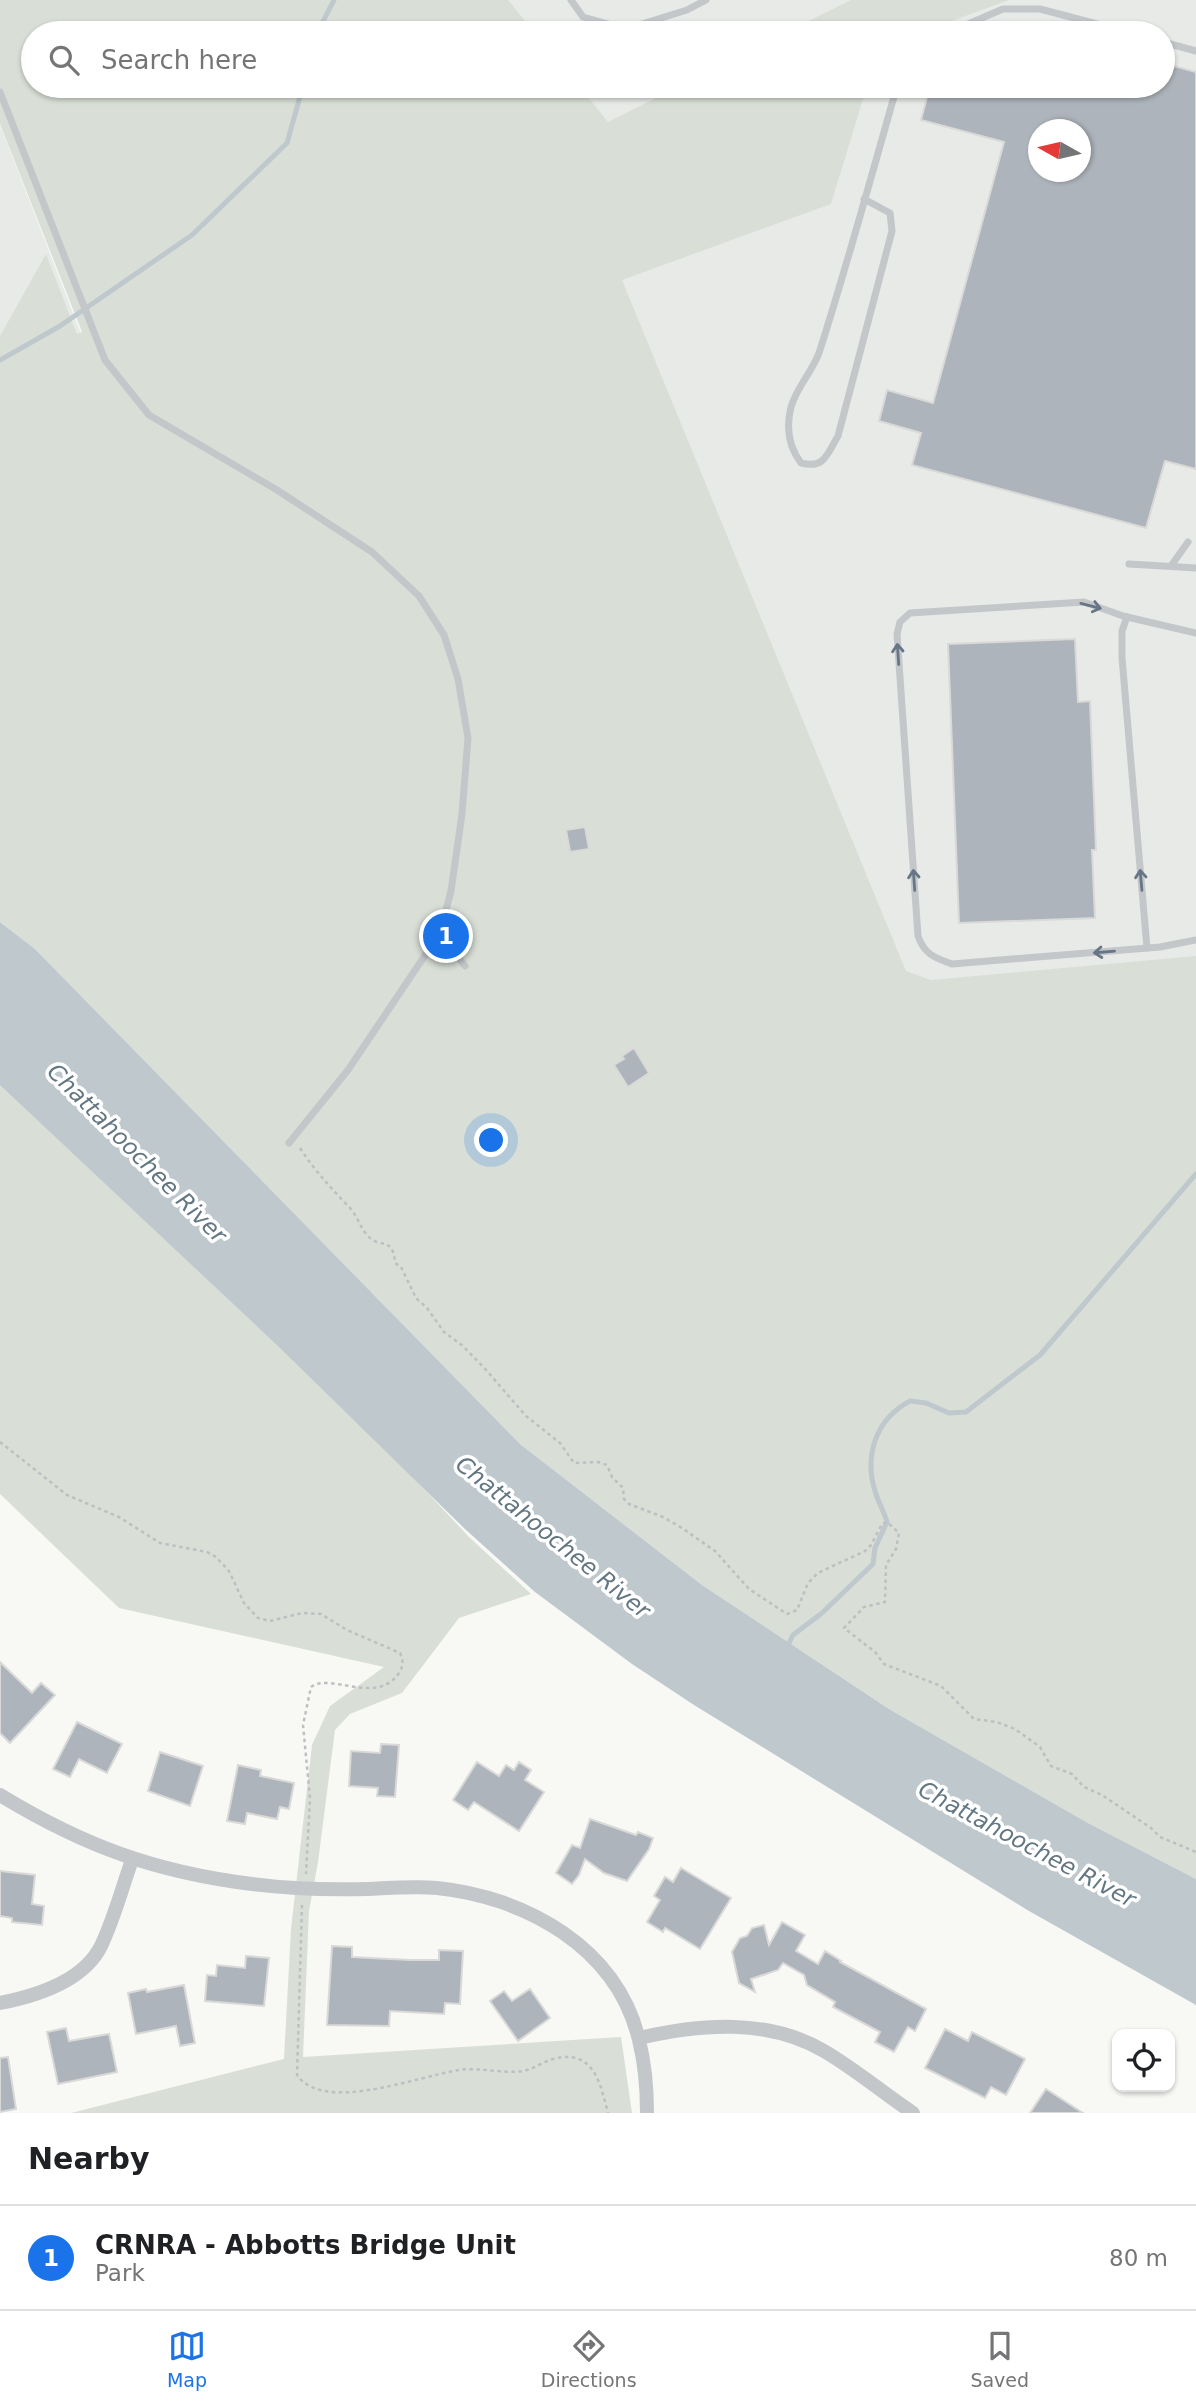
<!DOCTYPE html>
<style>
body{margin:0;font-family:"DejaVu Sans",sans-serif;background:#f2f2f2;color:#202124}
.controls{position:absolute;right:21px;bottom:21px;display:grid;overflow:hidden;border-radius:14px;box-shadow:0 2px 5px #0004}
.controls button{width:63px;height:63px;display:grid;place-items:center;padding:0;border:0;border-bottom:2px solid #e0e0e0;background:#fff;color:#202124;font:35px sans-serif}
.compass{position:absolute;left:1028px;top:119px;width:63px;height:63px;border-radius:50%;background:#fff;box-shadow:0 2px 5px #0004;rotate:278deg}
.you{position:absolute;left:492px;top:1141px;width:24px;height:24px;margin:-18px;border:5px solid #fff;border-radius:50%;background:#1a73e8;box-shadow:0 0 0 10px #1a73e833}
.badge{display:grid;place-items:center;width:46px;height:46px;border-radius:50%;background:#1a73e8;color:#fff;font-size:23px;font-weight:700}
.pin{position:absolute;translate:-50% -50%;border:4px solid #fff;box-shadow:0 2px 7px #0006}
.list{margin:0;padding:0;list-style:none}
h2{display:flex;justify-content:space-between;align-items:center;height:91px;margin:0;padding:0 28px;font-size:30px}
h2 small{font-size:23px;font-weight:400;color:#757577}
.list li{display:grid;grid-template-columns:46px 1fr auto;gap:21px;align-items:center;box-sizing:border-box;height:105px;padding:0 28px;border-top:2px solid #e0e0e0}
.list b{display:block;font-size:26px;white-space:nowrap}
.list p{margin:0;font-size:23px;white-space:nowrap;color:#757577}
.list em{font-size:23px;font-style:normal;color:#757577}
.icon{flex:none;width:38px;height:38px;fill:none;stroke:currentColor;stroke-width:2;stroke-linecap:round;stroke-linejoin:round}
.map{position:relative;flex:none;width:1196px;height:2113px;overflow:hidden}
.search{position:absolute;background:#fff;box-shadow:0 2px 5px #0004;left:21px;right:21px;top:21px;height:77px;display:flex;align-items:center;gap:18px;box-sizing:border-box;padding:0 24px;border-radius:38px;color:#757577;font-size:26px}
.sheet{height:196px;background:#fff}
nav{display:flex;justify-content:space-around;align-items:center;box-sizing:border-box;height:98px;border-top:2px solid #e0e0e0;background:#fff;font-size:19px;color:#757577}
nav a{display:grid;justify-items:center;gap:4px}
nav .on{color:#1a73e8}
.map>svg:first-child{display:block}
</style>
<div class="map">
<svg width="1196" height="2113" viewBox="0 0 1196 2113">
<rect width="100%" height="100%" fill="#f8f8f5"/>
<g fill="#e8eae8" fill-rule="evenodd">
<path d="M507,0H1196V1008L949,1106L553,142L578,86H1163V33H535ZM1038,130H1080V172H1038Z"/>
<polygon points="0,125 82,336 0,368"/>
</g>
<g fill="#d9dfd6">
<polygon points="0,0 508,0 535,33 33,33 33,86 579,86 608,122 680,86 867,86 831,204 622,280 906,971 931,980 1196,956 1196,1879 1088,1823 889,1709 702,1585 520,1444 35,949 0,922 0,336 46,254 77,334 82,332 0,124"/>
<polygon points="851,0 1009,0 919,33 784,33"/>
<polygon points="0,1080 316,1373 469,1537 531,1594 459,1618 402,1693 350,1714 335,1730 318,1862 309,1911 303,2057 621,2037 632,2113 71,2113 284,2059 291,1929 312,1745 330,1706 384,1667 119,1608 0,1494"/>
</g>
<polygon fill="#bec8cd" points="0,922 35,949 520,1444 702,1585 889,1709 1088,1823 1196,1879 1196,2005 1029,1911 694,1705 632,1664 535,1592 465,1529 278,1346 0,1085"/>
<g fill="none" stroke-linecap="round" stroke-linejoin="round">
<g stroke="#bec8cd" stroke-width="5">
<polyline points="317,33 334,0"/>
<polyline points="0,360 60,326 192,235 287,143 303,86"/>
<path d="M789,1643L793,1635L822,1613L873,1564L875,1548L887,1522C884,1511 878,1502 875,1491C864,1455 876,1419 910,1401L926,1403L949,1413L966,1412L1040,1355L1196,1174"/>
</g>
</g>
<g fill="#adb4bb" stroke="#d9d9d7" stroke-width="2" fill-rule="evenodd">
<path d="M1163,63L1196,72V469L1165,461L1146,528L912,465L921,433L879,421L887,390L933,403L1004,142L921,120L930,86H1163ZM1039,130H1081V172H1039Z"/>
<polygon points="1075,639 1078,702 1090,701 1096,850 1092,850 1095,918 959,923 948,644"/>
<polygon points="585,827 589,849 570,852 566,830"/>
<polygon points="634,1048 649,1073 628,1087 614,1065 624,1059 622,1056"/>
<polygon points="0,1662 32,1693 41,1683 55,1695 10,1743 0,1733"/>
<polygon points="77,1722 122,1744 107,1773 79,1759 70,1777 53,1769"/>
<polygon points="381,1744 399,1745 395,1797 377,1796 378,1788 349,1786 351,1751 380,1753"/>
<polygon points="160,1752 203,1766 190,1806 148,1791"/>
<polygon points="477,1762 499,1776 506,1765 514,1770 519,1762 531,1770 525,1780 544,1792 519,1831 474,1802 468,1810 453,1800"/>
<polygon points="238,1765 261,1770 260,1776 294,1783 289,1809 280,1807 277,1819 247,1813 245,1824 227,1821"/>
<polygon points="590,1819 636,1835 638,1832 653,1838 649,1849 627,1881 604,1873 585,1859 579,1875 572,1884 556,1873 572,1845 580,1848"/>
<polygon points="681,1868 731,1898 700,1949 665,1928 663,1932 647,1922 660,1900 654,1896 665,1877 673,1882"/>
<polygon points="0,1871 35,1875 32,1904 44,1906 42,1925 12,1922 12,1918 0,1916"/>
<polygon points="782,1922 805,1935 796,1951 818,1964 825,1951 841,1961 840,1962 926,2009 915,2031 908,2027 894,2052 875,2042 880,2032 833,2007 835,2002 807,1985 804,1975 783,1963 778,1970 751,1979 755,1992 739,1983 732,1952 740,1938 747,1936 752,1928 764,1925 769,1945"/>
<polygon points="332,1946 352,1947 352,1957 410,1960 439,1960 439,1950 463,1951 460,2004 445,2003 444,2014 390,2011 389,2026 327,2025"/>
<polygon points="246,1956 269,1958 264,2006 205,2001 207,1975 216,1976 217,1965 245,1968"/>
<polygon points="184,1985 195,2043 180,2046 176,2026 136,2034 128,1993 146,1989 147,1992"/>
<polygon points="530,1989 550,2018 518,2041 490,2001 504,1991 512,2001"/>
<polygon points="66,2028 69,2041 109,2034 117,2072 58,2084 47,2032"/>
<polygon points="945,2029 968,2041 972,2032 1025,2059 1006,2095 991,2087 985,2098 925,2068"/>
<polygon points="8,2057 16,2109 0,2112 0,2058"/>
<polygon points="1046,2089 1083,2113 1030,2113"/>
</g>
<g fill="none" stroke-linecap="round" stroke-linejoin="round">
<g stroke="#bdbfc2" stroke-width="2.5" stroke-dasharray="3.5 3.5" stroke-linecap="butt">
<path d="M300,1148C315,1171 331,1188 349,1207C357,1215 360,1227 367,1235C380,1250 393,1235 395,1263L401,1267L416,1298L427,1308L444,1332L463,1346L487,1371L526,1416L560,1443L574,1463L598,1462L607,1465L612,1477L623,1488L624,1499L629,1504L663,1517L682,1528L715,1551L749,1589L787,1614L797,1610L808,1583L818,1573L865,1551L871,1545L882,1524L887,1522L899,1533L896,1549L886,1565L885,1602L864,1607L844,1628L875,1652L884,1664L941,1686L974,1719L997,1722L1015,1729L1040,1747L1051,1766L1072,1774L1084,1787L1102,1795L1151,1828L1160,1837L1196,1852"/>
<path d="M0,1442L67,1495L119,1517L160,1543L207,1552L216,1557L229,1571L244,1603L258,1618L270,1621L302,1613L321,1614L347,1630L400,1653C403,1660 404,1666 399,1673C377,1706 330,1672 311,1687L303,1725L310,1798L306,1874"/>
<path d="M302,1905L297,2075C324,2113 412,2078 459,2070C480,2067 502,2074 523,2071C534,2069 542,2062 553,2059C594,2048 600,2083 608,2113"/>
</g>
<g stroke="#c3c7ca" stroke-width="7">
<polyline points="571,0 583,17 626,29 687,10 706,0"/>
<polyline points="947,33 1003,9 1040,9 1131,33"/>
<polyline points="1163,42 1196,51"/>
<polyline points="0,92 105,360 149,415 277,490 372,552 419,596 444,635 458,679 468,738 462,814 451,891 440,933 348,1070 289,1143"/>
<path d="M864,199L890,213L892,231L838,436C827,454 825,469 801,463C789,447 786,427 791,407C797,386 814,370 820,350C848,262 872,174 897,86"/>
<polyline points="1129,564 1196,568"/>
<polyline points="1171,566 1188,542"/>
<polyline points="1127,617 1122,631 1122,658 1147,948"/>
<path d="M1196,633L1123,616L1084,602L910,613L900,622L897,634L918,936C924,954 935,958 952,964L1160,947L1196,940"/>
<polyline points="440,933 465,966"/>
</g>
<g stroke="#c3c7ca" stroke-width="14">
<path d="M0,1795C84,1846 155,1872 252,1884C290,1889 330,1890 368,1889C391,1888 415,1886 437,1888C525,1897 617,1947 639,2040C645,2064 647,2088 647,2113"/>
<path d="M0,2003C36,1996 83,1982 101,1946C114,1919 122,1888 132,1860"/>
<path d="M639,2038C700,2024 768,2018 824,2051C855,2069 883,2093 913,2113"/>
</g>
</g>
<defs><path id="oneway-shaft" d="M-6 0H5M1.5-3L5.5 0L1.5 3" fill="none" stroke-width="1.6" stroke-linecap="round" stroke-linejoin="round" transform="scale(1.75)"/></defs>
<g stroke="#667686">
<use href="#oneway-shaft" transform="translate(1091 606) rotate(14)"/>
<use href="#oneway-shaft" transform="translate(898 654) rotate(-94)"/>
<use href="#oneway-shaft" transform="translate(914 880) rotate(-94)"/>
<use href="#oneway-shaft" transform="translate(1141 880) rotate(-95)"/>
<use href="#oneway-shaft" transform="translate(1104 952) rotate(175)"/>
</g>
<g text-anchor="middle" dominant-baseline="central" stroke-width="7" stroke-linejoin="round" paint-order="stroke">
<g font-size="23" font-style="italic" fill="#637782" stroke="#fff">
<text transform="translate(137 1153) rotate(45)">Chattahoochee River</text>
<text transform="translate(553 1537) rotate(39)">Chattahoochee River</text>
<text transform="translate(1027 1844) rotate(28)">Chattahoochee River</text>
</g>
</g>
</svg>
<div class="controls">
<button><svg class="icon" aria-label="locate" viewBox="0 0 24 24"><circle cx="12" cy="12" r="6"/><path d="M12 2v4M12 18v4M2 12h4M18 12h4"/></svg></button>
</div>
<svg class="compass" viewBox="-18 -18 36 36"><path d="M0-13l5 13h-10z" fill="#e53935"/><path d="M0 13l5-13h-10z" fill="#757577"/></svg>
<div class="you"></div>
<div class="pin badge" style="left:446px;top:936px">1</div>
<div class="search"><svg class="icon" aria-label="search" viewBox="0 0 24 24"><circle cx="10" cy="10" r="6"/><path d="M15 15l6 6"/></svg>Search here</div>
</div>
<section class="sheet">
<h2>Nearby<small></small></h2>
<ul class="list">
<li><span class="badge">1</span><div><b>CRNRA - Abbotts Bridge Unit</b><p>Park</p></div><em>80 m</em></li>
</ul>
</section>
<nav>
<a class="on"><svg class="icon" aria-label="map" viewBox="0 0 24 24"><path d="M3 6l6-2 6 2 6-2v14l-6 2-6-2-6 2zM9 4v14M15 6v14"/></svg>Map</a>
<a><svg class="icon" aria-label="directions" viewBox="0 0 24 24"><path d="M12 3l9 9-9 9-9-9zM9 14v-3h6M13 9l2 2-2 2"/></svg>Directions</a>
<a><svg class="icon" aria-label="saved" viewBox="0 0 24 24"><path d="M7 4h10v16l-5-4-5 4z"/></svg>Saved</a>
</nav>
